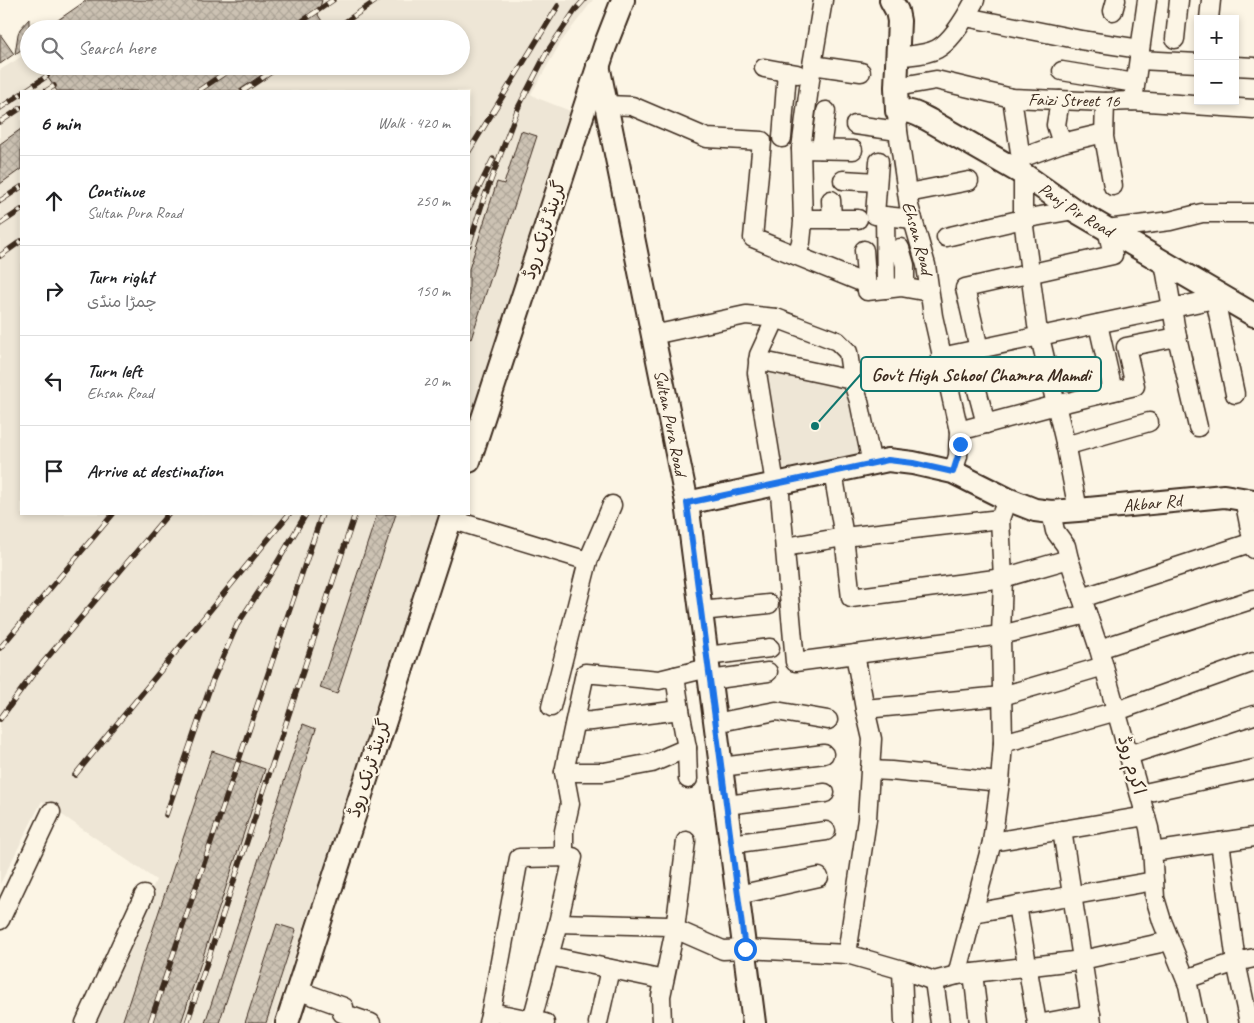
<!DOCTYPE html>
<meta charset="utf-8">
<style>
body{margin:0;font-family:Caveat,"Playpen Sans Arabic",sans-serif;background:#f6f6f6;color:#202124}
.controls{position:absolute;right:15px;top:15px;display:grid;overflow:hidden;border-radius:0px;box-shadow:0 2px 8px #0003}
.controls button{width:45px;height:45px;display:grid;place-items:center;padding:0;border:0;border-bottom:1px solid #e0e0e0;background:#fff;color:#202124;font:25px sans-serif}
.stop{position:absolute;width:15px;height:15px;margin:-11px;border:4px solid #1a73e8;border-radius:50%;background:#fff}
.stop.end{background:#1a73e8;border-color:#fff;box-shadow:0 1px 5px #0008}
.list{margin:0;padding:0;list-style:none}
h2{display:flex;justify-content:space-between;align-items:center;height:65px;margin:0;padding:0 20px;font-size:21px}
h2 small{font-size:16px;font-weight:400;color:#757577}
.list li{display:grid;grid-template-columns:32px 1fr auto;gap:15px;align-items:center;box-sizing:border-box;height:90px;padding:0 20px;border-top:1px solid #e0e0e0}
.list b{display:block;font-size:19px;white-space:nowrap}
.list p{margin:0;font-size:16px;white-space:nowrap;color:#757577}
.list em{font-size:16px;font-style:normal;color:#757577}
.icon{flex:none;width:28px;height:28px;fill:none;stroke:currentColor;stroke-width:2;stroke-linecap:round;stroke-linejoin:round}
.map{position:relative;flex:none;width:1254px;height:1023px;overflow:hidden}
.search{position:absolute;background:#fff;box-shadow:0 2px 8px #0003;left:20px;top:20px;width:450px;height:55px;display:flex;align-items:center;gap:12px;box-sizing:border-box;padding:0 18px;border-radius:28px;color:#757577;font-size:19px}
.panel{position:absolute;background:#fff;box-shadow:0 2px 8px #0003;left:20px;top:90px;width:450px;height:425px;border-radius:0px}
.map>svg:first-child{display:block}
</style>
<div class="map">
<svg width="1254" height="1023" viewBox="0 0 1254 1023">
<defs>
<pattern id="building-cross-hatch" width="8" height="8" patternUnits="userSpaceOnUse" patternTransform="scale(1.25)"><rect width="8" height="8" fill="#ccc2b3"/><path d="M0 0l8 8M0 8l8-8" fill="none" stroke="#b0a79a"/></pattern>
</defs>
<rect width="100%" height="100%" fill="#fcf5e5"/>
<filter id="ink" filterUnits="userSpaceOnUse"><feTurbulence type="fractalNoise" baseFrequency=".02" numOctaves="2"/><feDisplacementMap in="SourceGraphic" scale="10" xChannelSelector="R" yChannelSelector="G"/><feConvolveMatrix kernelMatrix="1 2 1 2 8 2 1 2 1" color-interpolation-filters="sRGB"/></filter>
<g filter="url(#ink)">
<g fill="#eee6d6" fill-rule="evenodd">
<path d="M87,0H593L561,42L531,94L537,98L573,112L469,433V91H21V514H442L272,1023H93L156,880L42,801L0,884V70L24,55L18,44L17,39L20,29L23,25L33,21L38,22L47,27ZM29,29H461V66H29Z"/>
<polygon points="758,360 852,380 869,452 773,474"/>
</g>
<g fill="url(#building-cross-hatch)" stroke="#3b2a1e">
<polygon points="87,0 322,0 318,15 327,29 45,29"/>
<polygon points="29,19 29,61 21,50 15,54 18,34 20,29"/>
<polygon points="0,34 14,54 0,64"/>
<polygon points="40,66 275,66 238,91 57,91"/>
<polygon points="21,129 21,169 0,184 0,144"/>
<polygon points="521,131 537,136 471,339 469,338 469,269 497,182 504,184"/>
<polygon points="377,514 396,514 337,694 320,688"/>
<polygon points="303,724 316,729 219,1023 205,1023"/>
<polygon points="212,751 265,769 181,1023 122,1023"/>
<polygon points="277,924 296,930 266,1023 245,1023"/>
</g>
<g fill="none" stroke-linecap="round" stroke-linejoin="round">
<defs>
<g id="minor">
<polyline points="1113,11 1116,0"/>
<polyline points="966,17 1081,40 1140,49"/>
<polyline points="1209,19 1211,0"/>
<polyline points="1175,39 1179,0"/>
<path d="M898,57C910,55 926,55 937,49C952,41 967,15 975,0"/>
<polyline points="1139,60 1198,63"/>
<polyline points="812,65 861,72"/>
<polyline points="1235,66 1254,67"/>
<polyline points="764,68 797,74"/>
<polyline points="1062,71 1135,83"/>
<polyline points="896,87 936,80 1012,98 1105,102 1133,101 1254,109"/>
<polyline points="1012,98 1021,159"/>
<polyline points="1133,101 1147,0"/>
<polyline points="1105,102 1104,137 1113,186"/>
<polyline points="607,105 632,106 707,138 762,141 753,238 866,284"/>
<path id="s1" d="M897,111L898,131L909,206L926,265L933,316L959,431L958,456L953,472"/>
<polyline points="855,125 898,131"/>
<polyline points="782,138 787,72"/>
<polyline points="1062,143 1104,133"/>
<polyline points="801,149 853,150"/>
<polyline points="821,149 826,111"/>
<polyline points="879,161 875,215 913,219"/>
<polyline points="1014,169 1024,157 1062,143 1056,125 1060,100"/>
<polyline points="1023,174 1023,219 1037,325 1064,438 1078,510"/>
<polyline points="843,180 877,182"/>
<polyline points="908,193 969,181"/>
<polyline points="831,200 832,219"/>
<polyline points="885,216 886,289"/>
<polyline points="803,219 858,219"/>
<polyline points="946,237 1023,219 1074,210"/>
<polyline points="900,248 905,265 905,287"/>
<polyline points="864,250 867,291 901,287 929,292"/>
<polyline points="797,255 801,242 803,222 801,149 812,65 823,0"/>
<polyline points="1215,299 1235,394"/>
<polyline points="1098,324 1113,391"/>
<polyline points="653,335 746,315 776,318 837,341 848,352 852,380 859,401 872,464"/>
<polyline points="1177,337 1198,427"/>
<polyline points="979,349 965,288 1113,255 1107,229 1170,221 1202,213 1254,213"/>
<polyline points="941,357 1224,297"/>
<polyline points="758,360 852,380"/>
<polyline points="977,390 986,424"/>
<polyline points="959,431 1056,405 1135,386 1126,347 1177,337 1164,262"/>
<polyline points="1065,446 1149,422"/>
<polyline points="833,472 844,537 851,598 1003,578 1069,559"/>
<polyline points="779,483 795,662 1001,635 1087,614"/>
<polyline points="775,484 757,373 759,355 776,318"/>
<polyline points="1007,499 1000,519 1003,578 1001,635 1003,743 1000,782 992,842 973,913 957,975 1082,960 1170,941"/>
<polyline points="1244,499 1254,549"/>
<polyline points="1051,512 1055,531 1066,546 1069,559 1099,649 1149,828 1152,847 1155,898 1162,921 1188,985 1196,1023"/>
<polyline points="450,519 588,561"/>
<polyline points="785,547 844,537 1000,519"/>
<polyline points="1082,598 1253,542"/>
<polyline points="701,611 769,604"/>
<polyline points="1099,649 1254,599"/>
<polyline points="707,656 770,648"/>
<polyline points="675,676 680,710 687,748 688,779"/>
<polyline points="710,680 768,672"/>
<polyline points="551,707 588,561 612,505"/>
<polyline points="865,709 1002,696 1104,666"/>
<polyline points="575,722 592,721 680,710"/>
<polyline points="715,723 776,711 828,720"/>
<polyline points="1003,743 1117,711 1254,662"/>
<polyline points="1129,755 1254,715"/>
<polyline points="721,767 824,754"/>
<polyline points="870,770 891,771 1000,782"/>
<polyline points="564,772 604,772 652,763 687,748"/>
<polyline points="1140,794 1254,769"/>
<polyline points="726,805 825,793"/>
<polyline points="1062,830 1092,1023"/>
<polyline points="992,842 1146,816"/>
<polyline points="1220,842 1236,962 1249,1023"/>
<polyline points="731,844 826,831"/>
<polyline points="1152,852 1254,837"/>
<polyline points="564,858 564,831 570,804 564,772 585,673 659,680 708,668"/>
<polyline points="738,895 819,877"/>
<polyline points="1017,905 1037,1023"/>
<polyline points="973,913 1154,881"/>
<polyline points="0,920 51,812"/>
<polyline points="847,954 867,819 872,739 865,709 855,654"/>
<polyline points="550,956 664,980"/>
<polyline points="902,970 904,1023"/>
<polyline points="973,973 979,1023"/>
<polyline points="1186,979 1236,962 1254,958"/>
<polyline points="934,981 940,1023"/>
<polyline points="297,990 344,1007 342,1013 371,1023"/>
<polyline points="490,1016 519,858 573,857 558,923"/>
<polyline points="532,1020 558,923 668,926 723,950 745,949 847,954 906,971 934,981 957,975"/>
<polyline points="85,1023 144,895"/>
<polyline points="488,1023 491,1012 545,1023"/>
<polyline points="598,1023 610,969"/>
<polyline points="662,1023 661,996 675,929 686,841"/>
<polyline points="1043,1023 1091,1014"/>
</g>
<g id="major">
<path id="s2" d="M891,0L897,11L899,21L896,87L897,111C911,110 917,114 929,120L1023,174L1074,210L1254,315"/>
<path id="s3" d="M598,65L687,503L754,1023"/>
<polyline points="469,461 605,46 623,0"/>
<path id="s4" d="M687,503L888,460L913,463L953,472L1007,499L1035,510L1051,512L1078,510L1224,496L1254,501"/>
<polyline points="287,1023 452,514"/>
</g>
</defs>
<use href="#minor" stroke="#3b2a1e" stroke-width="21"/>
<use href="#major" stroke="#3b2a1e" stroke-width="26"/>
<use href="#minor" stroke="#fcf5e5" stroke-width="18"/>
<use href="#major" stroke="#fcf5e5" stroke-width="22"/>
<defs>
<g id="rail">
<polyline points="291,29 333,0"/>
<polyline points="335,29 377,0"/>
<polyline points="25,91 47,76"/>
<polyline points="46,91 54,86"/>
<polyline points="198,91 235,66"/>
<polyline points="243,91 280,66"/>
<polyline points="0,108 21,94"/>
<polyline points="0,122 21,108"/>
<polyline points="469,151 558,6"/>
<polyline points="0,201 21,187"/>
<polyline points="469,208 493,159"/>
<polyline points="0,224 21,210"/>
<polyline points="469,245 483,201 518,108 547,52 576,9 584,0"/>
<polyline points="0,256 21,241"/>
<polyline points="0,648 113,514"/>
<polyline points="0,719 31,677 168,514"/>
<polyline points="75,775 289,514"/>
<polyline points="166,815 212,682 237,625 271,573 306,514"/>
<polyline points="150,1023 322,514"/>
<polyline points="187,1023 355,514"/>
</g>
</defs>
<use href="#rail" stroke="#3b2a1e" stroke-width="5.5"/>
<use href="#rail" stroke="#fcf5e5" stroke-width="4" stroke-dasharray="11" stroke-linecap="butt"/>
</g>
</g>
<g fill="none" stroke-linecap="round" stroke-linejoin="round" filter="url(#ink)">
<polyline stroke="#1a73e8" stroke-width="6" points="745,949 687,503 888,460 913,463 953,472 958,456 960,444"/>
</g>
<g text-anchor="middle" dominant-baseline="central" stroke-width="4.5" stroke-linejoin="round" paint-order="stroke">
<g font-size="18" fill="#3b2a1e" stroke="#fcf5e5">
<text transform="translate(1074 100) rotate(1)">Faizi Street 16</text>
<text stroke="none"><textPath href="#s2" startOffset="319">Panj Pir Road</textPath></text>
<text transform="translate(544 230) rotate(-72)">گرینڈ ٹرنک روڈ</text>
<text stroke="none"><textPath href="#s1" startOffset="129">Ehsan Road</textPath></text>
<text stroke="none"><textPath href="#s3" startOffset="365">Sultan Pura Road</textPath></text>
<text stroke="none"><textPath href="#s4" startOffset="480">Akbar Rd</textPath></text>
<text transform="translate(1132 765) rotate(74)">اکرم روڈ</text>
<text transform="translate(369 768) rotate(-72)">گرینڈ ٹرنک روڈ</text>
</g>
</g>
<path fill="none" stroke="#0f766e" stroke-width="2" d="M815 426L861 374"/>
<circle fill="#0f766e" stroke="#fcf5e5" stroke-width="2" cx="815" cy="426" r="5"/>
<rect fill="#fcf5e5" stroke="#0f766e" stroke-width="2" x="861" y="357" width="240" height="34" rx="5"/>
<g font-size="19" text-anchor="middle" font-weight="bold" fill="#3b2a1e">
<text x="981" y="381">Gov't High School Chamra Mamdi</text>
</g>
</svg>
<div class="controls">
<button>+</button>
<button>−</button>
</div>
<div class="stop" style="left:745px;top:949px"></div>
<div class="stop end" style="left:960px;top:444px"></div>
<div class="search"><svg class="icon" aria-label="search" viewBox="0 0 24 24"><circle cx="10" cy="10" r="6"/><path d="M15 15l6 6"/></svg>Search here</div>
<section class="panel">
<h2>6 min<small>Walk · 420 m</small></h2>
<ul class="list">
<li><svg class="icon" aria-label="ahead" viewBox="0 0 24 24"><path d="M12 20V5M6 11l6-6 6 6"/></svg><div><b>Continue</b><p>Sultan Pura Road</p></div><em>250 m</em></li>
<li><svg class="icon" aria-label="right" viewBox="0 0 24 24"><path d="M7 20v-9h11M14 6l5 5-5 5"/></svg><div><b>Turn right</b><p>چمڑا منڈی</p></div><em>150 m</em></li>
<li><svg class="icon" aria-label="left" viewBox="0 0 24 24"><path d="M17 20v-9H6M10 6l-5 5 5 5"/></svg><div><b>Turn left</b><p>Ehsan Road</p></div><em>20 m</em></li>
<li><svg class="icon" aria-label="arrive" viewBox="0 0 24 24"><path d="M6 21V4h12l-3 4 3 4H6"/></svg><div><b>Arrive at destination</b></div></li>
</ul>
</section>
</div>
